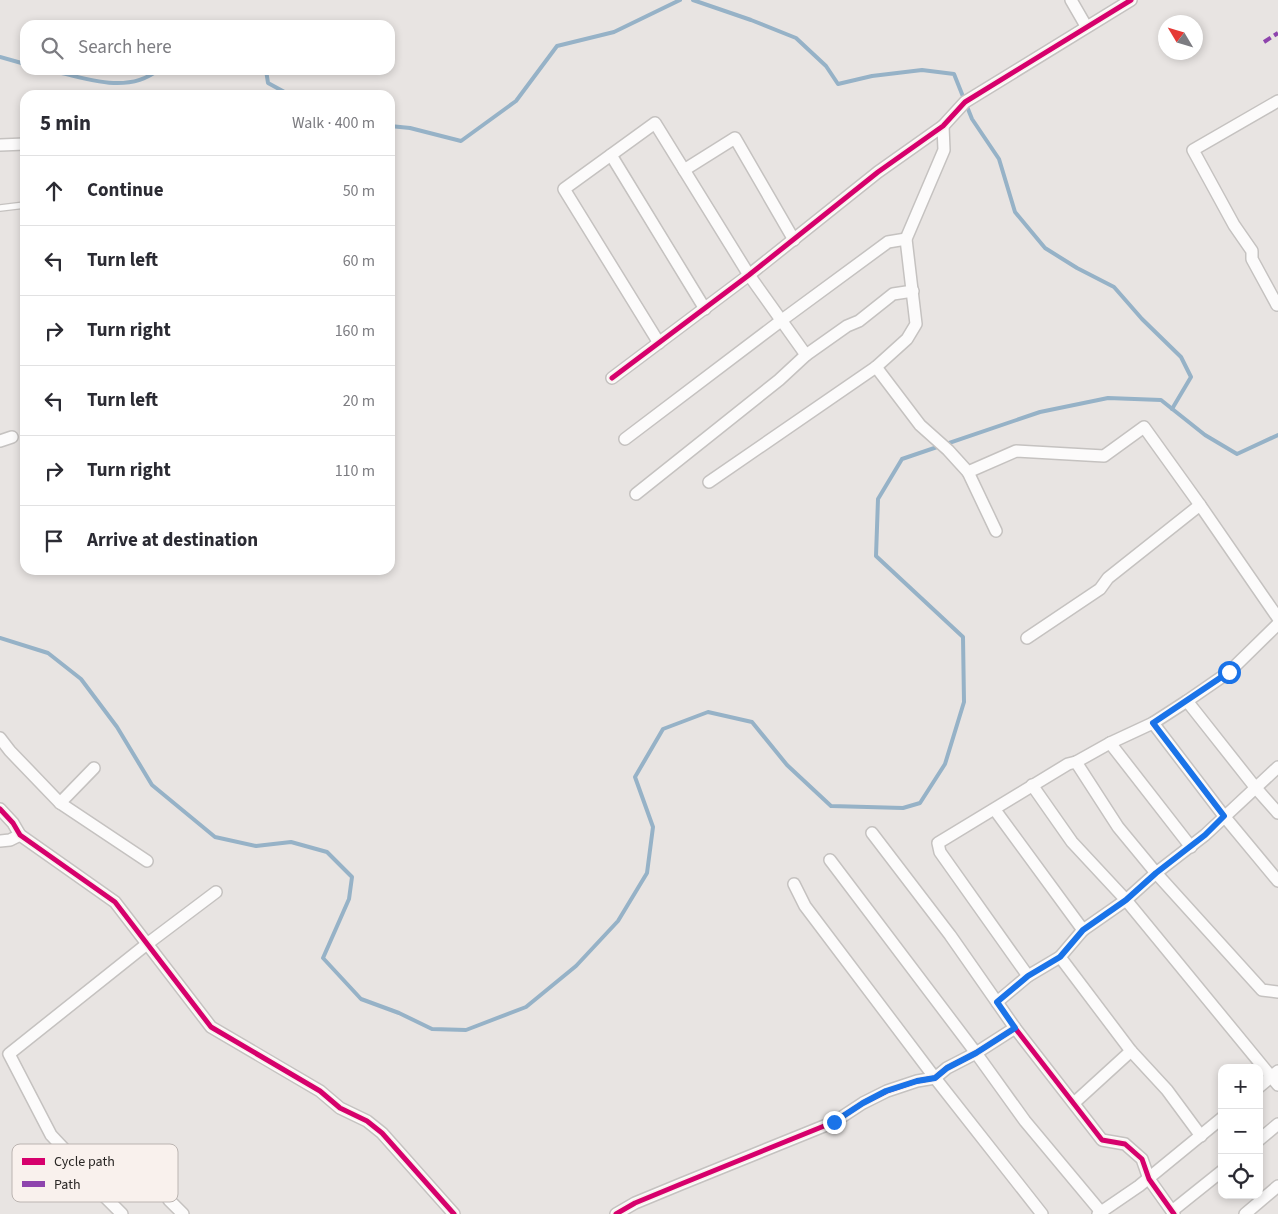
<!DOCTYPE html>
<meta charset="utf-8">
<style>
body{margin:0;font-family:"Source Sans 3",sans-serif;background:#f2f2f3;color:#2b2b33}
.controls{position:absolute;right:15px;bottom:15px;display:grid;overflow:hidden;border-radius:10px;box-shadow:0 2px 8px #0003}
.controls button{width:45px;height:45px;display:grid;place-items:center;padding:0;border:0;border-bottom:1px solid #e1e1e2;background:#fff;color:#2b2b33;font:25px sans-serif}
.compass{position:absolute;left:1158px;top:15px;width:45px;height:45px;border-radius:50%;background:#fff;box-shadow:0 2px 8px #0003;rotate:308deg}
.stop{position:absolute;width:15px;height:15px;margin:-11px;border:4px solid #1a73e8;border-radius:50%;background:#fff}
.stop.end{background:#1a73e8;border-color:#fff;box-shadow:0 1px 5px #0008}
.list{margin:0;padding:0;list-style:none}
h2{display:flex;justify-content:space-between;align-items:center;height:65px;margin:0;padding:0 20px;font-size:21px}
h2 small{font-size:16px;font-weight:400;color:#7c7c81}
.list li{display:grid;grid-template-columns:32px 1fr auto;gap:15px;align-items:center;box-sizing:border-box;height:70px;padding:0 20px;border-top:1px solid #e1e1e2}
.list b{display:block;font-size:19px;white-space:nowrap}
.list em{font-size:16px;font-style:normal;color:#7c7c81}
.icon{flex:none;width:28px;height:28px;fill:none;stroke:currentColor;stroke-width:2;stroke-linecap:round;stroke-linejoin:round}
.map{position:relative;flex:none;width:1278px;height:1214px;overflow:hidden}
.search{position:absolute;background:#fff;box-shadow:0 2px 8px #0003;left:20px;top:20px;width:375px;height:55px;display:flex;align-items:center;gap:12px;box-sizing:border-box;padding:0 18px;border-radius:15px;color:#7c7c81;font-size:19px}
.panel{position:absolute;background:#fff;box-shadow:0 2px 8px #0003;left:20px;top:90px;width:375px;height:485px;border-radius:15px}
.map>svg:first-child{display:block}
</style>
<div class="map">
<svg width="1278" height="1214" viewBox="0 0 1278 1214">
<rect width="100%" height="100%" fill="#e8e4e2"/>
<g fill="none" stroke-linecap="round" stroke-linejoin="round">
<g stroke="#96b2c7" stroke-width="4">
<polyline points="693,0 751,20 796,38 826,66 838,84 872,76 922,70 954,74 972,119 999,159 1015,212 1045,248 1077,268 1114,287 1142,319 1181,357 1191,377 1172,409"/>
<polyline points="0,57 25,64"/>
<path d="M50,70C84,78 127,95 158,70"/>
<polyline points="266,70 268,83 290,95"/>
<polyline points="390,126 410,128 461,141 516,101 557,46 614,32 680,0"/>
<polyline points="0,638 48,653 81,679 117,727 152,785 215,837 256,846 291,842 327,852 352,877 349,899 323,958 361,999 399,1013 432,1029 466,1030 526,1007 576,966 618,921 647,873 653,827 635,777 663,729 708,712 752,722 787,765 831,806 903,808 920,803 945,764 964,702 963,637 876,556 878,499 902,459 1040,412 1108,398 1161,400 1205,435 1237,454 1278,435"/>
</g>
<defs>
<polyline id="service" points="0,208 25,205"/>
<g id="minor">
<polyline points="1071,0 1086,26"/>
<polyline points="1278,101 1193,150 1234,225 1252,251 1252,259 1277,305 1278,304"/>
<polyline points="0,145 25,144"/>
<polyline points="611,155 705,309"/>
<polyline points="684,170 735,138 794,240"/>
<polyline points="659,343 564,189 655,123 749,275 806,355"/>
<polyline points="876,367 920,425 948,450 968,472 1016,451 1104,456 1144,427 1200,505"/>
<polyline points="612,378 749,275 878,172 943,126 965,102 1131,0"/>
<polyline points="625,439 782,320 888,242 906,239"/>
<polyline points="0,441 12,437"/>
<polyline points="968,472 996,531"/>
<polyline points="709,482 876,367 907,339 916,324 906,239 944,150 943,126"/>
<polyline points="636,494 779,380 806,355 847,326 859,321 893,294 913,291"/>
<polyline points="1027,638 1100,589 1108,578 1200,505 1278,618"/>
<polyline points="1187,701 1255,787 1278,813"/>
<polyline points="1153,723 1224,816 1278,881"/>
<polyline points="0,738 10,751 60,803 147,861"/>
<polyline points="1110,743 1191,847"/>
<polyline points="1076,762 1118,827 1156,873 1262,990 1278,992"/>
<polyline points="1278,767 1205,835 1156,873 1126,900 1278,1085"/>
<polyline points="60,803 94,768"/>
<polyline points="0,809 13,823 20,835 115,902 211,1027 320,1091 340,1108 367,1121 382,1133 454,1214"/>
<polyline points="995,810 1083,930"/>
<polyline points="872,833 950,935 1015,1028"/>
<polyline points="0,841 10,840 20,835"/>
<polyline points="830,860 976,1053 1025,1121 1101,1212"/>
<polyline points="794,884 805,906 935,1078 1042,1214"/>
<polyline points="1060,957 1131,1051 1167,1090 1201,1136"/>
<polyline points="1028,976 940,852 938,843 1068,764 1076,762 1110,743 1153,723 1187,701 1229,672 1278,624"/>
<polyline points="997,1002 1028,976 1060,957 1083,930 1126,900 1072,842 1032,785"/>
<polyline points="1259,1087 1278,1071"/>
<polyline points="1074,1103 1131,1051"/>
<polyline points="1259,1140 1278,1124"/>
<polyline points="169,1200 183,1214"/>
<polyline points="1172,1211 1222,1171"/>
<polyline points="122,1214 100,1192 97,1184 51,1135 9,1054 147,944 216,892"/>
<polyline points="616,1214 635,1203 681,1184 834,1122 863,1103 887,1091 917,1081 935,1078 947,1068 976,1053 1015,1028 1102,1140 1125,1144 1142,1159 1149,1179 1174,1214"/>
<polyline points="1098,1214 1139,1186 1222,1118"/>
<polyline points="1245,1214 1278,1186"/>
</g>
</defs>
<use href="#service" stroke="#c5c2c0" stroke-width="8"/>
<use href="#minor" stroke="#c5c2c0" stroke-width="14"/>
<use href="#service" stroke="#fcfbfb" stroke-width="5.5"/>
<use href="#minor" stroke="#fcfbfb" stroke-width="11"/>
<polyline stroke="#8e44ad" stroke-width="4" stroke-dasharray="8 4" stroke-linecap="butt" points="1264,42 1278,33"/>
<defs>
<g id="cycleway">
<polyline points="612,378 749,275 878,172 943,126 965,102 1131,0"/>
<polyline points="0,809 13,823 20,835 115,902 211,1027 320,1091 340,1108 367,1121 382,1133 454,1214"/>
<polyline points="616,1214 635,1203 681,1184 834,1122 863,1103 887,1091 917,1081 935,1078 947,1068 976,1053 1015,1028 1102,1140 1125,1144 1142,1159 1149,1179 1174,1214"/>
</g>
</defs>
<use href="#cycleway" stroke="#f9f1ed" stroke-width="8"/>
<use href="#cycleway" stroke="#d6006c" stroke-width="5"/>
</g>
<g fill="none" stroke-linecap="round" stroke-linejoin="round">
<polyline stroke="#1a73e8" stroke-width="6" points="834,1122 863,1103 886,1091 917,1081 935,1078 947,1068 976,1053 1015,1028 997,1002 1028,976 1060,957 1083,930 1126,900 1156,873 1205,835 1224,816 1153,723 1229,672"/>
</g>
<rect x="12" y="1144" width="166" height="58" rx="8" fill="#f9f1ed" stroke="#bbb4b1" stroke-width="1"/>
<rect x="22" y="1158" width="23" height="7" fill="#d6006c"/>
<rect x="22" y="1181" width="23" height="6" fill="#8e44ad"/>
<g font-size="14" fill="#292624">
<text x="54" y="1166">Cycle path</text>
<text x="54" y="1189">Path</text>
</g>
</svg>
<div class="controls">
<button>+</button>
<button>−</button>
<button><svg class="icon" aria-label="locate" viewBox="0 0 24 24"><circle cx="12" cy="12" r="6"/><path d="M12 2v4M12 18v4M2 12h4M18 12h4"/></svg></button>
</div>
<svg class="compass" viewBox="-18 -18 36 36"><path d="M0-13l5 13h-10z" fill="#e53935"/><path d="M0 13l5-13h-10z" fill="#7c7c81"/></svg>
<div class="stop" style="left:1229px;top:672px"></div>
<div class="stop end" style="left:834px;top:1122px"></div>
<div class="search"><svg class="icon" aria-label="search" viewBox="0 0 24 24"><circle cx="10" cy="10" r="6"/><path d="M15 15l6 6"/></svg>Search here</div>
<section class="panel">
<h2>5 min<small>Walk · 400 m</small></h2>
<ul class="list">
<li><svg class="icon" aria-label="ahead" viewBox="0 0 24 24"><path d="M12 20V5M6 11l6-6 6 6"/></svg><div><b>Continue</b></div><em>50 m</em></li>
<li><svg class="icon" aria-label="left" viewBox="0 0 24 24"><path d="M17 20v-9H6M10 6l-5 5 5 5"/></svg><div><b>Turn left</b></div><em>60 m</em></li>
<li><svg class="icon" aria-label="right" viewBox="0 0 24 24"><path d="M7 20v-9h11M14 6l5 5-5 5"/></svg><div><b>Turn right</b></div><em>160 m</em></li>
<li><svg class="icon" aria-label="left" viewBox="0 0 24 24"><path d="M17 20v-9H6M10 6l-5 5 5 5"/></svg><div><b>Turn left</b></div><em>20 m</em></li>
<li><svg class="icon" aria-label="right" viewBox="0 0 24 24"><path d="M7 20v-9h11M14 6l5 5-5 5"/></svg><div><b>Turn right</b></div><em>110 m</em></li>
<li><svg class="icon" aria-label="arrive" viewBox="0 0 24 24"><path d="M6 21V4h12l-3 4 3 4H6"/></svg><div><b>Arrive at destination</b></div></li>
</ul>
</section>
</div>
